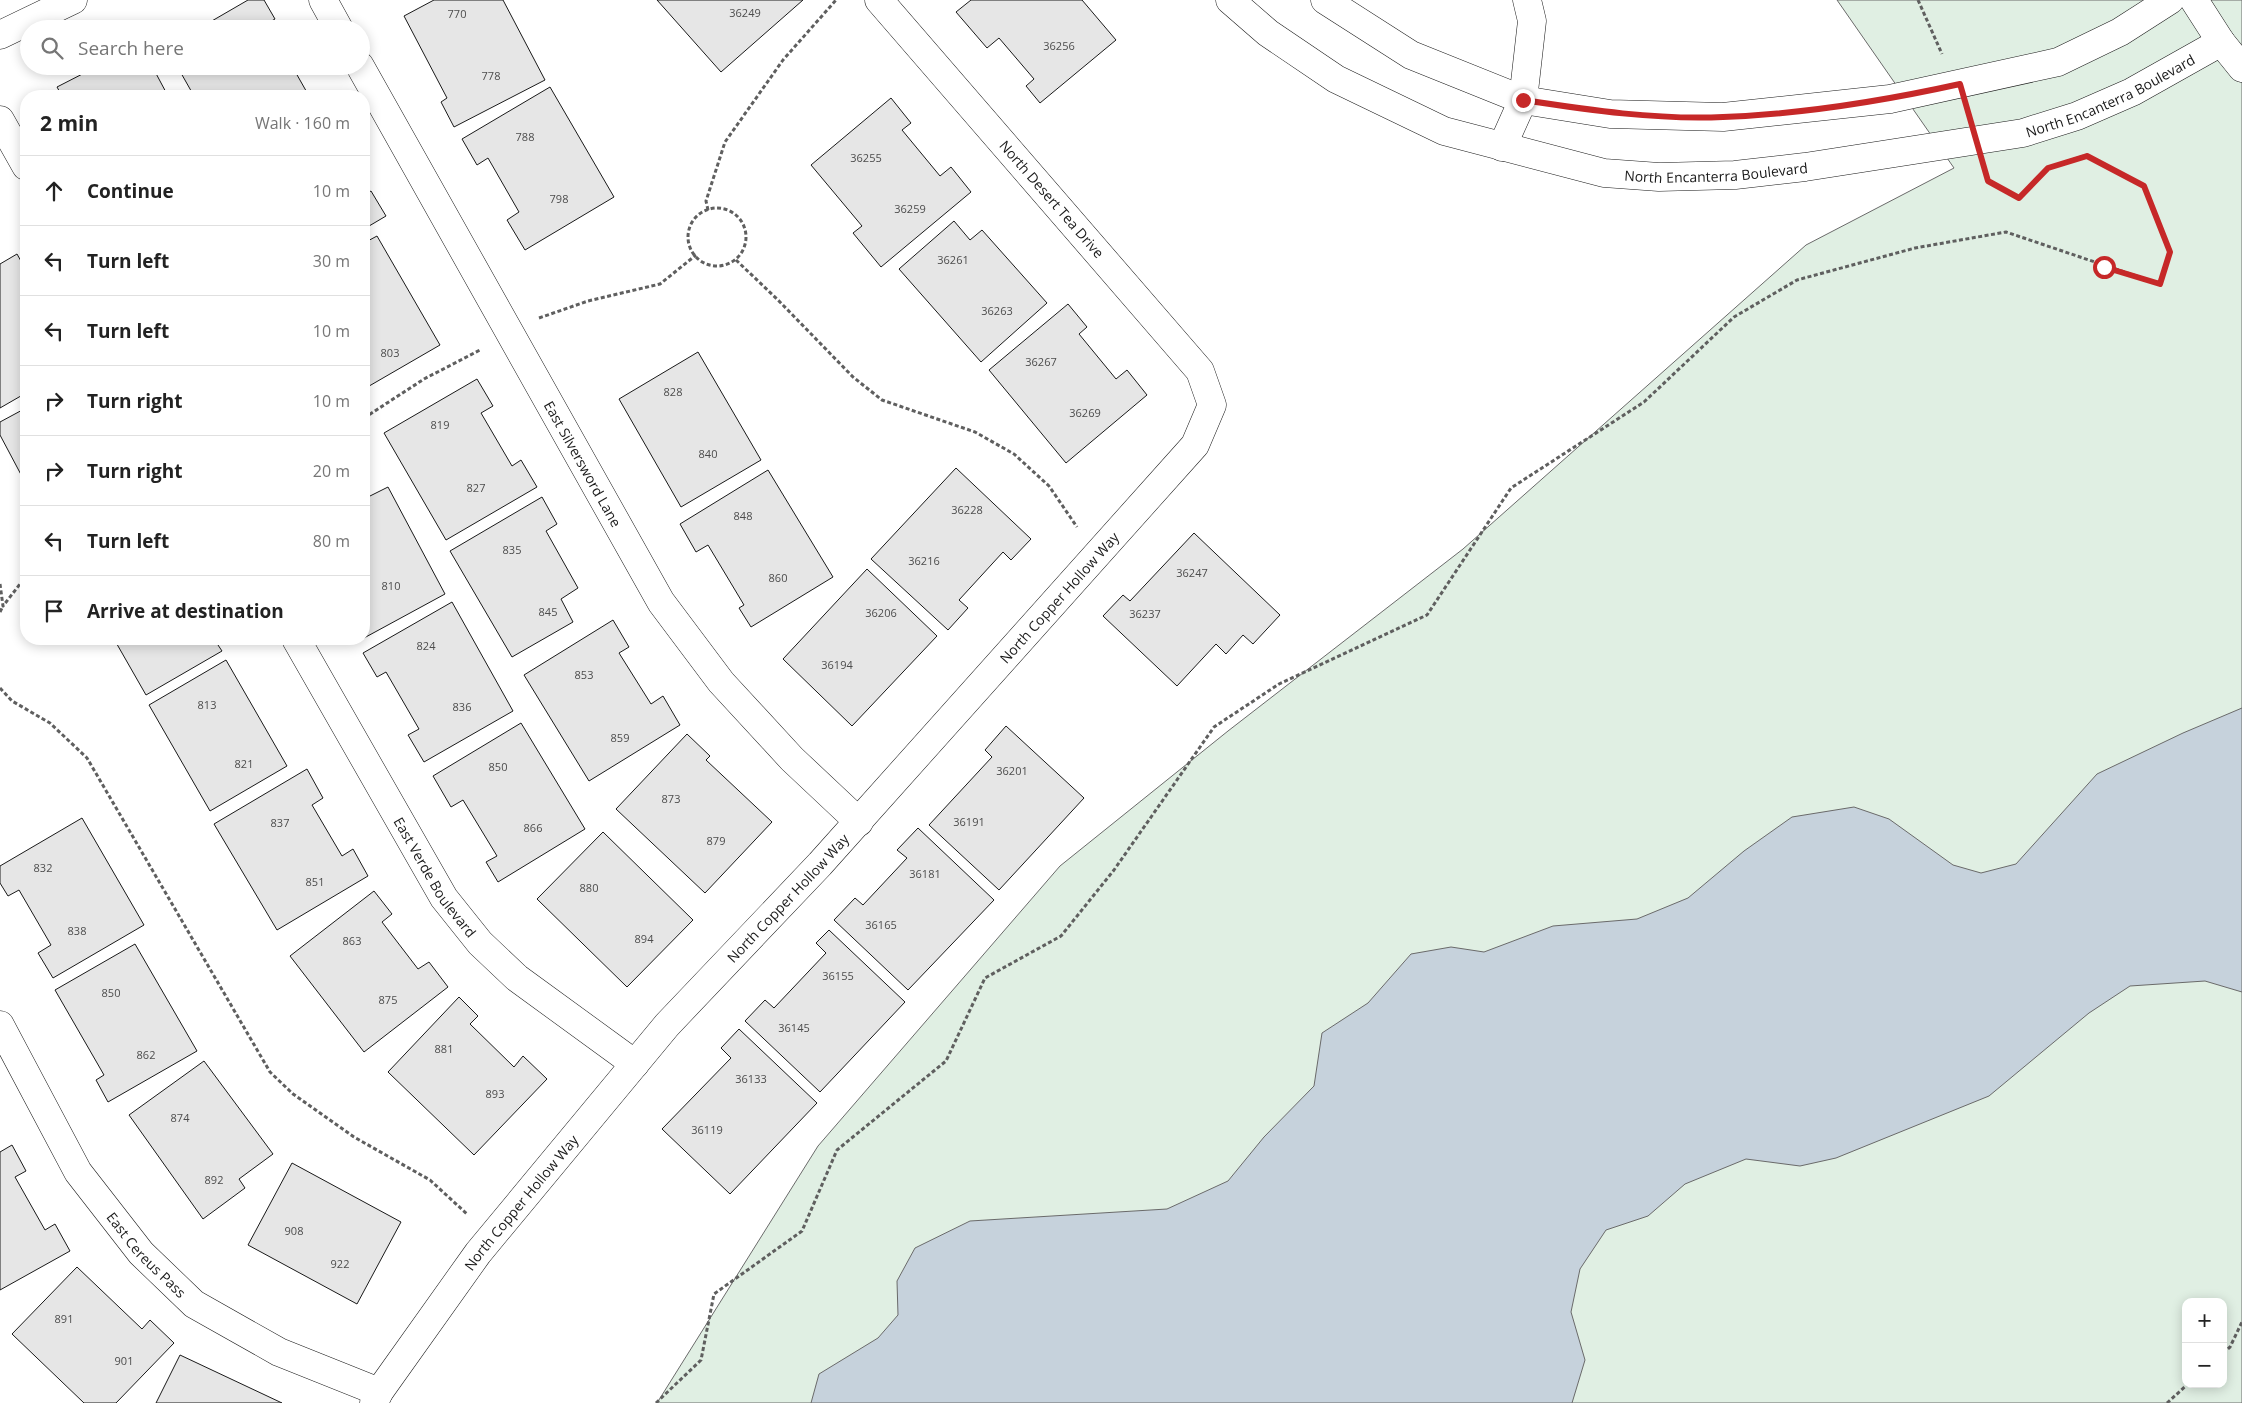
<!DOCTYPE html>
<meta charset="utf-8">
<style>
body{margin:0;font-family:"Open Sans",sans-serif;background:#f6f6f6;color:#222}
.controls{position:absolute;right:15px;bottom:15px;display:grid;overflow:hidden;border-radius:10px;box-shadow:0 2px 12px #0003}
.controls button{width:45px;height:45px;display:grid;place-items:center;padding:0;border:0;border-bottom:1px solid #e0e0e0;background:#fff;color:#222;font:25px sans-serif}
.stop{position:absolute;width:15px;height:15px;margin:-11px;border:4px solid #c62828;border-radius:50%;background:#fff}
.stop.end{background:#c62828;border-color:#fff;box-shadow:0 1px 5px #0008}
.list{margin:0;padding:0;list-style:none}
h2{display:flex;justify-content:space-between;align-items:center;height:65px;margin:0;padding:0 20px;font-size:21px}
h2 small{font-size:16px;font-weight:400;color:#767676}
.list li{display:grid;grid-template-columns:32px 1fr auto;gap:15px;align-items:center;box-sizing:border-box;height:70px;padding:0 20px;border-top:1px solid #e0e0e0}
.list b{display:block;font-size:19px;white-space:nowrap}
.list em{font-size:16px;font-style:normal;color:#767676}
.icon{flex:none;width:28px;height:28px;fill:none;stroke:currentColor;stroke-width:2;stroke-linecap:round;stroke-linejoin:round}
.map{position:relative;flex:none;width:2242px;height:1403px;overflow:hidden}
.search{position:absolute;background:#fff;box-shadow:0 2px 12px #0003;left:20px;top:20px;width:350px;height:55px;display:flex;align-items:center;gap:12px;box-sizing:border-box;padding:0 18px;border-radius:28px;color:#767676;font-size:19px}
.panel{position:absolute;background:#fff;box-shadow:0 2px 12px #0003;left:20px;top:90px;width:350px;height:555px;border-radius:20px}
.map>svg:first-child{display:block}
</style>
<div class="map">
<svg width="2242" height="1403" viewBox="0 0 2242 1403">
<rect width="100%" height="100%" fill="#fff"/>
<path fill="#e0efe3" stroke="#6a6a6a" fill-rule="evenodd" d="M1837,0H2242V1403H657L818,1146L1060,866L1228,731L1463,549L1806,245L1954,168ZM2186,1302H2223V1384H2186Z"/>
<polygon fill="#c6d2dc" stroke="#6a6a6a" points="2242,708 2242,992 2205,981 2130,986 2089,1013 1989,1096 1836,1158 1800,1166 1746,1159 1685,1184 1648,1216 1606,1230 1580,1269 1571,1312 1585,1360 1572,1403 811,1403 819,1374 878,1338 898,1315 897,1281 915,1248 970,1221 1167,1209 1228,1181 1264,1137 1314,1086 1322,1033 1368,1003 1411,954 1451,947 1484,952 1553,926 1637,919 1688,898 1744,851 1792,817 1854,807 1889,819 1953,865 1981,873 2016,864 2097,774 2183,733"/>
<g fill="#e6e6e6" stroke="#1a1a1a">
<polygon points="248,0 264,0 275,19 268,23 271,29 198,29"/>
<polygon points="434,0 503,0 545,80 454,127 441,102 447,98 404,16"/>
<polygon points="657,0 803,0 721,72"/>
<polygon points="971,0 1082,0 1116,40 1040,103 1026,86 1034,79 999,38 987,48 956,12"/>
<polygon points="98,66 152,66 168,96 62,96 57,87"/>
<polygon points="177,66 292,66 309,96 194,96"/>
<polygon points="550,87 614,197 525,250 507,220 519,212 488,158 477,165 462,139"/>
<polygon points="891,98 911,123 902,130 940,176 951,167 971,192 881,267 853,233 862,226 811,165"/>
<polygon points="371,191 386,216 364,229 364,195"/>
<polygon points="954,221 970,240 982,230 1047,303 981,362 899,269"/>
<polygon points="377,236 440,345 364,389 364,243"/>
<polygon points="17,254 26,270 26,285 21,288 26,297 26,393 0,408 0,264"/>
<polygon points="1068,304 1087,327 1079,334 1116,379 1127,370 1147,395 1066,463 989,370"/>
<polygon points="698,352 761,460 681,507 619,399"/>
<polygon points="477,379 493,406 481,413 512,466 521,460 537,487 446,540 384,433"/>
<polygon points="26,408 26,484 0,435 0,422"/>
<polygon points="956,468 1031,539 1011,560 1003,552 959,600 968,608 948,630 871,559"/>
<polygon points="768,470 833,577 751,627 739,608 744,605 708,545 696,552 680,524"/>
<polygon points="388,487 445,594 364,638 364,499"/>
<polygon points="542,497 557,524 546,531 578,588 561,599 573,622 512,657 450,551"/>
<polygon points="1194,533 1280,615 1253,644 1243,635 1226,654 1216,644 1177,686 1103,616 1123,595 1130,601"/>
<polygon points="867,569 937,636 852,726 783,659"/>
<polygon points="452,602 513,711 424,762 408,735 419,729 386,672 377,677 363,653"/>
<polygon points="613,620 629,647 619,653 651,704 663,696 680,725 589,781 524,675"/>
<polygon points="114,639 214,639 222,651 146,695"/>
<polygon points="226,660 287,766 210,811 149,705"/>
<polygon points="521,723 585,829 498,882 486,862 497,856 463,800 451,807 433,776"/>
<polygon points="1006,726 1084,798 999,890 929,825 992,757 985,750"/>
<polygon points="687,734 710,756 706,760 772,822 705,893 616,809"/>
<polygon points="307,769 323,798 312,805 342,856 353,849 368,876 277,930 214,824"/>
<polygon points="82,818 144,925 53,978 38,953 51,945 19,890 8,896 0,883 0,866"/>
<polygon points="918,828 994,900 908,990 834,920 855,898 863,905 907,858 897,850"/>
<polygon points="603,832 693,920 627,987 537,899"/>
<polygon points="374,891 392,914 382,922 418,969 429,962 448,987 364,1052 290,956"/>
<polygon points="829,930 905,1002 820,1092 745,1021 765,1000 774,1008 826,953 816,943"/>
<polygon points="135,944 197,1051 108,1102 96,1080 104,1075 55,990"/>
<polygon points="459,997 478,1016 470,1024 514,1067 523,1056 547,1079 474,1155 388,1072"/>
<polygon points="739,1029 817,1103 730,1194 662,1129 731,1058 721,1048"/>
<polygon points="204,1061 273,1154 239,1179 245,1188 203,1219 129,1115"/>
<polygon points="12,1145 26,1171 15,1177 45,1230 55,1224 70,1251 0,1290 0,1152"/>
<polygon points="292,1163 401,1222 357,1304 248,1245"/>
<polygon points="77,1267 142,1329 150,1320 174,1343 116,1403 84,1403 12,1334"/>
<polygon points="180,1355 282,1403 156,1403"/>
</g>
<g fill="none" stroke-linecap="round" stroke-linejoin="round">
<defs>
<g id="minor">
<polyline points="323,0 339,29"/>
<path id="s1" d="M1230,0L1268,33L1336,79L1444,131L1604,173L1659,177L1735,175L1805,167L2023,133L2077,116L2132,92L2221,42"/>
<polyline points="1325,0 1411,55 1523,100 1610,114 1723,117 1890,99 2058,62 2120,32 2170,0"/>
<polyline points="2194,0 2221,42 2242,68"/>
<polyline points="0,35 73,0"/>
<path id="s2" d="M360,66L661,602L721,682L792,759L859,822"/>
<polyline points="0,120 26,166"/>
<polyline points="1502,147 1523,100 1532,21 1527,0"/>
<path id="s3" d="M296,639L444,898L480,943L517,978L635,1064"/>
<path id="s4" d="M0,1025L78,1172L141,1253L194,1304L279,1352L379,1392"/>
<path id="s5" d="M374,1403L379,1392L478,1253L667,1025L820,864L1195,445L1212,405L1200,371L879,0"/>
</g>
</defs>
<use href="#minor" stroke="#1a1a1a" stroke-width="29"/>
<g stroke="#5f5f5f" stroke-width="3" stroke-dasharray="4 2.5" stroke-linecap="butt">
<polyline points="1918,0 1942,54"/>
<circle cx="717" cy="237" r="29"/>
<polyline points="708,210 706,201 725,142 783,60 836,0"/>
<polyline points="736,260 778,300 853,377 882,400 975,432 1014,454 1049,486 1077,527"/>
<polyline points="539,318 588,301 660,284 696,255"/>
<polyline points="364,418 424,379 480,350"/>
<polyline points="0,584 3,606 20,584 26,580"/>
<polyline points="0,612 3,606"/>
<polyline points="0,688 12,701 50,723 87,758 270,1072 293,1094 354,1137 430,1180 467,1214"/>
<polyline points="2223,1353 2230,1347 2242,1322"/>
<polyline points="656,1403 701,1360 714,1294 802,1231 837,1150 946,1061 985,978 1061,936 1114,870 1214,727 1279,684 1427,615 1511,488 1644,402 1734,317 1797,280 1915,248 2006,232 2160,284 2170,252 2144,186 2087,155 2048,168 2019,198 1988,181 1985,172"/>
<polyline points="2167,1403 2188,1384"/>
</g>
<use href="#minor" stroke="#fff" stroke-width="28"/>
</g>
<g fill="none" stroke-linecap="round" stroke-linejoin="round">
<path stroke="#c62828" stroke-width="6" d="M1523,100C1589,110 1656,120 1723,117C1803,114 1883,101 1960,84L1988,181L2019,198L2048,168L2087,156L2144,186L2170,252L2160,284L2104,267"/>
</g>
<g text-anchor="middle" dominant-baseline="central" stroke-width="4" stroke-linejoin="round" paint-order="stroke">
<g font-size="11" fill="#4d4d4d">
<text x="745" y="12">36249</text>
<text x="457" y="13">770</text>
<text x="1059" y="45">36256</text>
<text x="491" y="75">778</text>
<text x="525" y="136">788</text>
<text x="866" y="157">36255</text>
<text x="559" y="198">798</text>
<text x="910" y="208">36259</text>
<text x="953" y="259">36261</text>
<text x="997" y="310">36263</text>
<text x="390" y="352">803</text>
<text x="1041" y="361">36267</text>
<text x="673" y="391">828</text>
<text x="1085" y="412">36269</text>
<text x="440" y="424">819</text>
<text x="708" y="453">840</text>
<text x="476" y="487">827</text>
<text x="967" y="509">36228</text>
<text x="743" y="515">848</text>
<text x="512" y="549">835</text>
<text x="924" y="560">36216</text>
<text x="1192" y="572">36247</text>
<text x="778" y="577">860</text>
<text x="391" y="585">810</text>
<text x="548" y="611">845</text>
<text x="881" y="612">36206</text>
<text x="1145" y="613">36237</text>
<text x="426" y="645">824</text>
<text x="837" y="664">36194</text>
<text x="584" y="674">853</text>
<text x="207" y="704">813</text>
<text x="462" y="706">836</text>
<text x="620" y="737">859</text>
<text x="244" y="763">821</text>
<text x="498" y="766">850</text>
<text x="1012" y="770">36201</text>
<text x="671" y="798">873</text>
<text x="969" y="821">36191</text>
<text x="280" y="822">837</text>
<text x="533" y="827">866</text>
<text x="716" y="840">879</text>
<text x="43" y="867">832</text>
<text x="925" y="873">36181</text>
<text x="315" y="881">851</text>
<text x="589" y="887">880</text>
<text x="881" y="924">36165</text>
<text x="77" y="930">838</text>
<text x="644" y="938">894</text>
<text x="352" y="940">863</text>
<text x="838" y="975">36155</text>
<text x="111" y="992">850</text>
<text x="388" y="999">875</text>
<text x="794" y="1027">36145</text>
<text x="444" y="1048">881</text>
<text x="146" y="1054">862</text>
<text x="751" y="1078">36133</text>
<text x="495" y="1093">893</text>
<text x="180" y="1117">874</text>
<text x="707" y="1129">36119</text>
<text x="214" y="1179">892</text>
<text x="294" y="1230">908</text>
<text x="340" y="1263">922</text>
<text x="64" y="1318">891</text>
<text x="124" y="1360">901</text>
</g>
<g font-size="14" fill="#1a1a1a" stroke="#fff">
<text stroke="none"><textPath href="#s1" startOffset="935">North Encanterra Boulevard</textPath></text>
<text stroke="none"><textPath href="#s1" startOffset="530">North Encanterra Boulevard</textPath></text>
<text transform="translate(1052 199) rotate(49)">North Desert Tea Drive</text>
<text stroke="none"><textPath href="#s2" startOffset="456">East Silversword Lane</textPath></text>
<text stroke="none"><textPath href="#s5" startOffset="1059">North Copper Hollow Way</textPath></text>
<text stroke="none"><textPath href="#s3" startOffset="276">East Verde Boulevard</textPath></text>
<text stroke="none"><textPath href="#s5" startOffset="654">North Copper Hollow Way</textPath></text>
<text stroke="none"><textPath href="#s5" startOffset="249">North Copper Hollow Way</textPath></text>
<text stroke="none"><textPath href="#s4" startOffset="274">East Cereus Pass</textPath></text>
</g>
</g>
</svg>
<div class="controls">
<button>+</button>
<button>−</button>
</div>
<div class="stop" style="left:2104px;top:267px"></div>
<div class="stop end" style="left:1523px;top:100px"></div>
<div class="search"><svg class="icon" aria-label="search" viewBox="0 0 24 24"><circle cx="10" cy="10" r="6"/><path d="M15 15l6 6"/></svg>Search here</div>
<section class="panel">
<h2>2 min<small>Walk · 160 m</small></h2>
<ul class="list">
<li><svg class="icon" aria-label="ahead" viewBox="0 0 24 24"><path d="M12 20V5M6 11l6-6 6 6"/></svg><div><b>Continue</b></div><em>10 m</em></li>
<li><svg class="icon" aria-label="left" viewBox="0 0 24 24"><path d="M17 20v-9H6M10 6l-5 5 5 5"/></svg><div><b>Turn left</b></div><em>30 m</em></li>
<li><svg class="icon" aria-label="left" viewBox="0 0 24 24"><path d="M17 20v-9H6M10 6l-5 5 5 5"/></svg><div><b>Turn left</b></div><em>10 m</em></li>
<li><svg class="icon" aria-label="right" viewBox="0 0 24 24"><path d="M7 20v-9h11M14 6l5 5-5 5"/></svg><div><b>Turn right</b></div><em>10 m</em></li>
<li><svg class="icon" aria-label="right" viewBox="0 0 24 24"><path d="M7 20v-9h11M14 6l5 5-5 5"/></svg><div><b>Turn right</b></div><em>20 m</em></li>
<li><svg class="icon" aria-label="left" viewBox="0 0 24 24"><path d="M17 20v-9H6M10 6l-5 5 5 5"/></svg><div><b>Turn left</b></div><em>80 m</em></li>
<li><svg class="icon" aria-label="arrive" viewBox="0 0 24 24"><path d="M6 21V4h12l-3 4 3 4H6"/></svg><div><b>Arrive at destination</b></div></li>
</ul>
</section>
</div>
